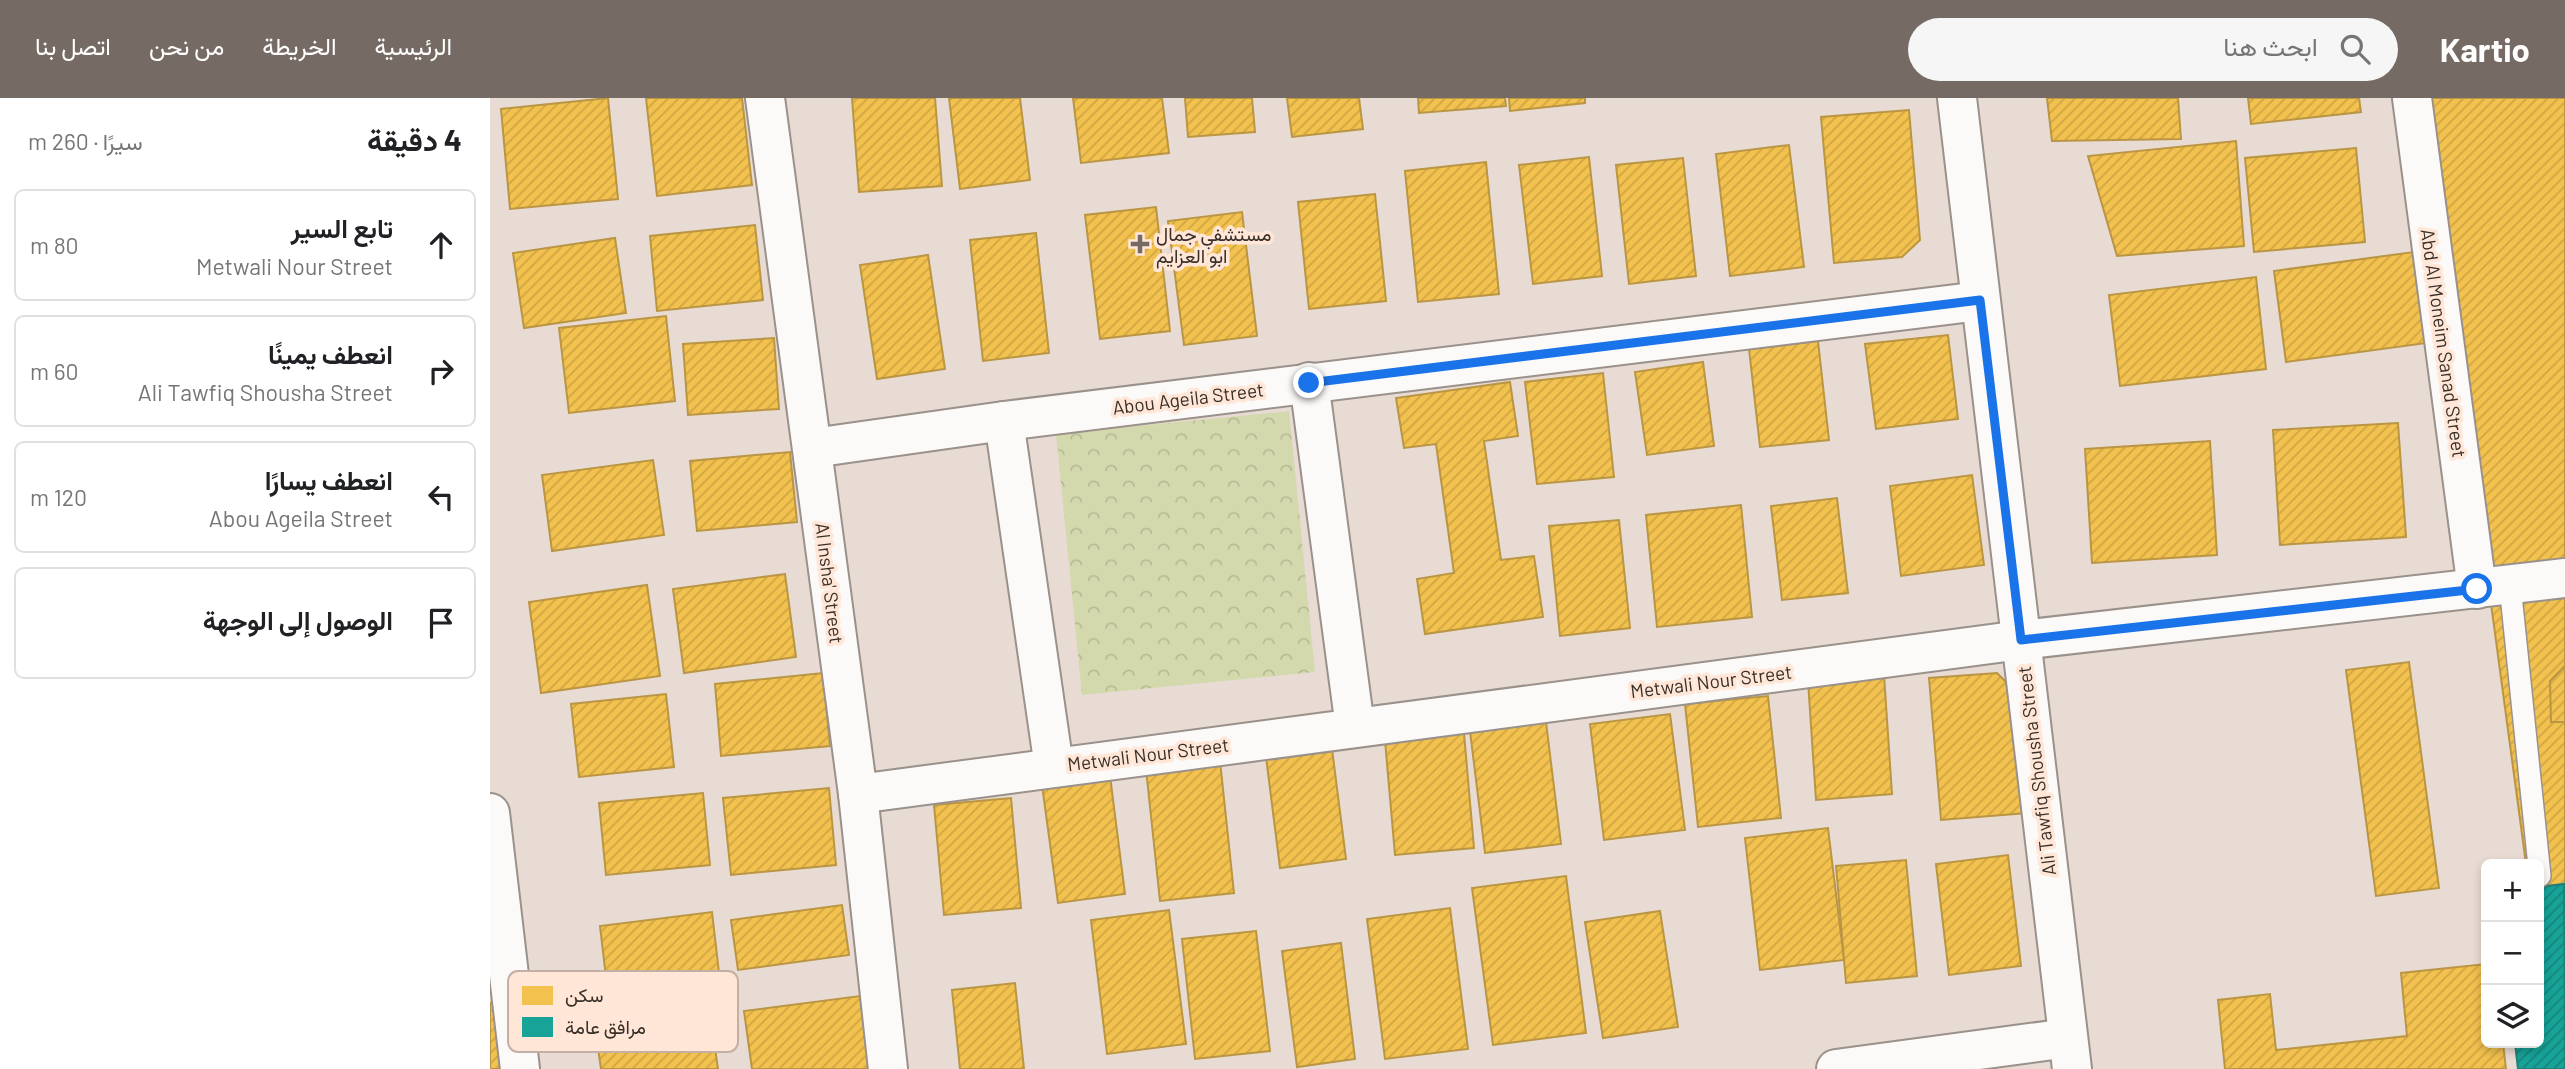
<!DOCTYPE html>
<html lang="ar">
<meta charset="utf-8">
<style>
body{margin:0;font-family:Barlow,Vazirmatn,sans-serif;background:#f6f6f6;color:#202124;direction:rtl}
.controls{position:absolute;right:21px;bottom:21px;display:grid;overflow:hidden;border-radius:10px;box-shadow:0 4px 10px #0003}
.controls button{width:63px;height:63px;display:grid;place-items:center;padding:0;border:0;border-bottom:2px solid #e0e0e0;background:#fff;color:#202124;font:35px sans-serif}
.stop{position:absolute;width:21px;height:21px;margin:-16px;border:5px solid #1a73e8;border-radius:50%;background:#fff}
.stop.end{background:#1a73e8;border-color:#fff;box-shadow:0 2px 7px #0008}
.list{margin:0;padding:0;list-style:none}
h2{display:flex;justify-content:space-between;align-items:center;height:91px;margin:0;padding:0 28px;font-size:30px}
h2 small{font-size:23px;font-weight:400;color:#757577}
.list li{display:grid;grid-template-columns:46px 1fr auto;gap:21px;align-items:center;box-sizing:border-box;height:112px;margin:0 14px 14px;padding:0 14px;border:2px solid #e0e0e0;border-radius:10px}
.list b{display:block;font-size:26px;white-space:nowrap}
.list p{margin:0;font-size:23px;white-space:nowrap;color:#757577}
.list em{font-size:23px;font-style:normal;color:#757577}
.icon{flex:none;width:38px;height:38px;fill:none;stroke:currentColor;stroke-width:2;stroke-linecap:round;stroke-linejoin:round}
.map{position:relative;flex:none;width:2075px;height:971px;overflow:hidden;direction:ltr}
header{display:flex;align-items:center;gap:42px;box-sizing:border-box;height:98px;padding:0 35px;background:#766b64;color:#fff}
header strong{font-size:33px}
nav{display:flex;gap:38px;margin-inline-start:auto;font-size:24px}
.search{width:490px;height:63px;background:#f6f6f6;display:flex;align-items:center;gap:18px;box-sizing:border-box;padding:0 24px;border-radius:38px;color:#757577;font-size:26px}
main{display:flex}
aside{flex:1;background:#fff}
.map>svg:first-child{display:block}
</style>
<header>
<strong>Kartio</strong>
<div class="search"><svg class="icon" aria-label="search" viewBox="0 0 24 24"><circle cx="10" cy="10" r="6"/><path d="M15 15l6 6"/></svg>ابحث هنا</div>
<nav><a>الرئيسية</a><a>الخريطة</a><a>من نحن</a><a>اتصل بنا</a></nav>
</header>
<main>
<div class="map">
<svg width="2075" height="971" viewBox="0 0 2075 971">
<defs>
<pattern id="park-crowns" width="20" height="18" patternUnits="userSpaceOnUse" patternTransform="scale(1.75)"><rect width="20" height="18" fill="#d4d9ad"/><path d="M2 6a3 3 0 1 1 6 0M12 15a3 3 0 1 1 6 0" fill="none" stroke="#b7bb95"/></pattern>
<pattern id="homes-hatch" width="6" height="6" patternUnits="userSpaceOnUse" patternTransform="scale(1.75)"><rect width="6" height="6" fill="#f2c14e"/><path d="M-1 1l2-2M0 6l6-6M5 7l2-2" fill="none" stroke="#d0a644"/></pattern>
<pattern id="public-hatch" width="6" height="6" patternUnits="userSpaceOnUse" patternTransform="scale(1.75)"><rect width="6" height="6" fill="#17a398"/><path d="M-1 1l2-2M0 6l6-6M5 7l2-2" fill="none" stroke="#16857c"/></pattern>
</defs>
<rect width="100%" height="100%" fill="#e8dbd3"/>
<polygon fill="url(#park-crowns)" points="799,313 825,574 592,597 566,336"/>
<g fill="url(#homes-hatch)" stroke="#ba9543" stroke-width="2">
<polygon points="118,0 128,101 20,111 11,11"/>
<polygon points="156,0 252,0 262,87 167,98"/>
<polygon points="362,0 445,0 452,88 369,94"/>
<polygon points="459,0 530,0 540,82 470,91"/>
<polygon points="583,0 672,0 679,55 591,65"/>
<polygon points="695,0 762,0 765,34 698,39"/>
<polygon points="797,0 869,0 873,31 802,39"/>
<polygon points="928,0 1015,0 1016,8 929,15"/>
<polygon points="1019,0 1095,0 1095,5 1020,13"/>
<polygon points="1557,0 1688,0 1691,41 1562,43"/>
<polygon points="1758,0 1869,0 1871,14 1761,26"/>
<polygon points="1933,0 2075,0 2075,971 2064,971 2049,859 2049,766 2036,766"/>
<polygon points="1419,12 1430,142 1412,159 1344,165 1331,19"/>
<polygon points="1746,43 1754,148 1627,158 1598,58"/>
<polygon points="1299,47 1314,169 1240,178 1226,56"/>
<polygon points="1866,50 1875,144 1764,154 1755,60"/>
<polygon points="1099,59 1112,178 1043,186 1029,67"/>
<polygon points="1193,60 1206,178 1139,186 1126,67"/>
<polygon points="996,64 1009,196 928,204 915,73"/>
<polygon points="885,96 896,203 819,211 808,104"/>
<polygon points="666,109 680,233 610,241 595,117"/>
<polygon points="752,114 767,238 694,247 678,123"/>
<polygon points="265,127 273,202 167,213 160,138"/>
<polygon points="546,135 559,255 493,263 480,142"/>
<polygon points="125,140 136,215 34,230 23,155"/>
<polygon points="1931,153 1944,244 1796,264 1784,173"/>
<polygon points="438,157 455,271 387,281 370,167"/>
<polygon points="1766,179 1776,271 1630,288 1619,197"/>
<polygon points="176,218 185,303 79,315 69,230"/>
<polygon points="1458,237 1468,321 1386,331 1375,246"/>
<polygon points="284,240 289,311 198,317 193,246"/>
<polygon points="1328,243 1339,342 1270,349 1259,251"/>
<polygon points="1213,264 1224,348 1157,357 1145,274"/>
<polygon points="1113,275 1124,379 1047,386 1035,284"/>
<polygon points="1020,284 1028,338 994,343 1011,462 1044,458 1053,519 935,536 927,481 964,475 946,346 914,350 906,300"/>
<polygon points="1908,325 1916,439 1790,447 1783,332"/>
<polygon points="1720,343 1727,457 1602,465 1595,351"/>
<polygon points="300,354 307,424 207,433 200,363"/>
<polygon points="163,362 174,437 62,453 52,377"/>
<polygon points="1482,377 1494,467 1411,478 1400,388"/>
<polygon points="1347,400 1358,495 1292,502 1281,408"/>
<polygon points="1251,407 1262,519 1167,529 1156,417"/>
<polygon points="1129,422 1140,530 1070,538 1059,428"/>
<polygon points="295,476 306,559 194,575 183,491"/>
<polygon points="157,487 170,578 51,595 39,504"/>
<polygon points="1919,564 1949,790 1886,798 1856,572"/>
<polygon points="2075,568 2075,624 2061,624 2060,583"/>
<polygon points="333,575 340,648 231,658 225,586"/>
<polygon points="1507,575 1527,595 1537,715 1451,722 1439,580"/>
<polygon points="1394,577 1402,696 1326,702 1318,583"/>
<polygon points="176,596 184,669 89,679 81,606"/>
<polygon points="1278,598 1291,720 1208,729 1195,606"/>
<polygon points="1180,616 1195,732 1114,742 1100,626"/>
<polygon points="973,624 984,750 905,757 894,631"/>
<polygon points="1056,624 1071,746 995,755 980,633"/>
<polygon points="841,643 856,761 790,770 775,651"/>
<polygon points="730,663 744,795 670,803 656,671"/>
<polygon points="620,678 635,796 568,805 552,687"/>
<polygon points="339,690 346,767 241,777 233,700"/>
<polygon points="213,695 220,767 116,777 109,705"/>
<polygon points="521,700 531,810 454,817 444,707"/>
<polygon points="1338,730 1354,862 1270,872 1255,740"/>
<polygon points="1518,757 1531,868 1459,877 1446,766"/>
<polygon points="1416,762 1427,878 1356,885 1346,768"/>
<polygon points="1076,778 1096,935 1003,947 982,790"/>
<polygon points="352,807 359,857 248,872 241,822"/>
<polygon points="960,810 978,951 895,961 877,821"/>
<polygon points="679,812 696,946 617,956 601,822"/>
<polygon points="1170,813 1188,929 1113,940 1095,824"/>
<polygon points="222,814 231,892 119,905 110,828"/>
<polygon points="766,833 780,953 705,961 692,841"/>
<polygon points="851,845 865,961 807,969 792,853"/>
<polygon points="1996,866 1996,945 2013,945 2016,971 1735,971 1728,902 1780,896 1786,952 1917,938 1911,875"/>
<polygon points="525,885 534,971 470,971 462,892"/>
<polygon points="370,898 379,971 262,971 254,913"/>
<polygon points="3,904 12,971 0,971 0,905"/>
<polygon points="221,921 228,971 111,971 106,937"/>
</g>
<polygon fill="url(#public-hatch)" stroke="#218077" stroke-width="2" points="2074,786 2075,971 2028,971 2025,945 2049,945 2049,789"/>
<g fill="none" stroke-linecap="round" stroke-linejoin="round">
<defs>
<polyline id="service" points="2020,487 2050,778"/>
<g id="minor">
<polyline points="275,0 368,696 398,971"/>
<polyline points="1467,0 1582,971"/>
<polyline points="1922,0 1987,491"/>
<polyline points="819,284 865,629"/>
<polyline points="514,323 564,669"/>
<polyline points="323,350 514,323 1490,203"/>
<polyline points="368,696 1531,542 2075,480"/>
<polyline points="0,715 30,971"/>
<polyline points="1346,971 1578,940"/>
</g>
</defs>
<use href="#service" stroke="#9a918a" stroke-width="24"/>
<use href="#minor" stroke="#9a918a" stroke-width="42"/>
<use href="#service" stroke="#fcfaf8" stroke-width="21"/>
<use href="#minor" stroke="#fcfaf8" stroke-width="38"/>
</g>
<g fill="none" stroke-linecap="round" stroke-linejoin="round">
<polyline stroke="#1a73e8" stroke-width="9" points="819,285 1490,202 1531,542 1987,491"/>
</g>
<path fill="#766b64" stroke="#ffe6d7" stroke-width="2.5" d="M646.5 135.5h7v7h7v7h-7v7h-7v-7h-7v-7h7z"/>
<g text-anchor="middle" dominant-baseline="central" stroke-width="7" stroke-linejoin="round" paint-order="stroke">
<g font-size="19" fill="#382f29" stroke="#ffe6d7" text-anchor="start">
<text x="666" y="135">مستشفي جمال<tspan x="666" dy="22">ابو العزايم</tspan></text>
</g>
<g font-size="19" fill="#382f29" stroke="#ffe6d7">
<text transform="translate(1954 245) rotate(82)">Abd Al Moneim Sanad Street</text>
<text transform="translate(698 300) rotate(-7)">Abou Ageila Street</text>
<text transform="translate(340 485) rotate(83)">Al Insha' Street</text>
<text transform="translate(1221 583) rotate(-7)">Metwali Nour Street</text>
<text transform="translate(658 656) rotate(-7)">Metwali Nour Street</text>
<text transform="translate(1546 673) rotate(-97)">Ali Tawfiq Shousha Street</text>
</g>
</g>
<rect x="18" y="873" width="230" height="81" rx="10" fill="#ffe6d7" stroke="#c3afa3" stroke-width="2"/>
<rect x="32" y="888" width="31" height="19" fill="#f2c14e"/>
<rect x="32" y="919" width="31" height="20" fill="#17a398"/>
<g font-size="19" fill="#382f29">
<text x="75" y="904">سكن</text>
<text x="75" y="936">مرافق عامة</text>
</g>
</svg>
<div class="controls">
<button>+</button>
<button>−</button>
<button><svg class="icon" aria-label="layers" viewBox="0 0 24 24"><path d="M12 4l9 5-9 5-9-5zM3 14l9 5 9-5"/></svg></button>
</div>
<div class="stop" style="left:1987px;top:491px"></div>
<div class="stop end" style="left:819px;top:285px"></div>
</div>
<aside>
<h2>4 دقيقة<small>سيرًا · 260 m</small></h2>
<ul class="list">
<li><svg class="icon" aria-label="ahead" viewBox="0 0 24 24"><path d="M12 20V5M6 11l6-6 6 6"/></svg><div><b>تابع السير</b><p>Metwali Nour Street</p></div><em>80 m</em></li>
<li><svg class="icon" aria-label="right" viewBox="0 0 24 24"><path d="M7 20v-9h11M14 6l5 5-5 5"/></svg><div><b>انعطف يمينًا</b><p>Ali Tawfiq Shousha Street</p></div><em>60 m</em></li>
<li><svg class="icon" aria-label="left" viewBox="0 0 24 24"><path d="M17 20v-9H6M10 6l-5 5 5 5"/></svg><div><b>انعطف يسارًا</b><p>Abou Ageila Street</p></div><em>120 m</em></li>
<li><svg class="icon" aria-label="arrive" viewBox="0 0 24 24"><path d="M6 21V4h12l-3 4 3 4H6"/></svg><div><b>الوصول إلى الوجهة</b></div></li>
</ul>
</aside>
</main>
